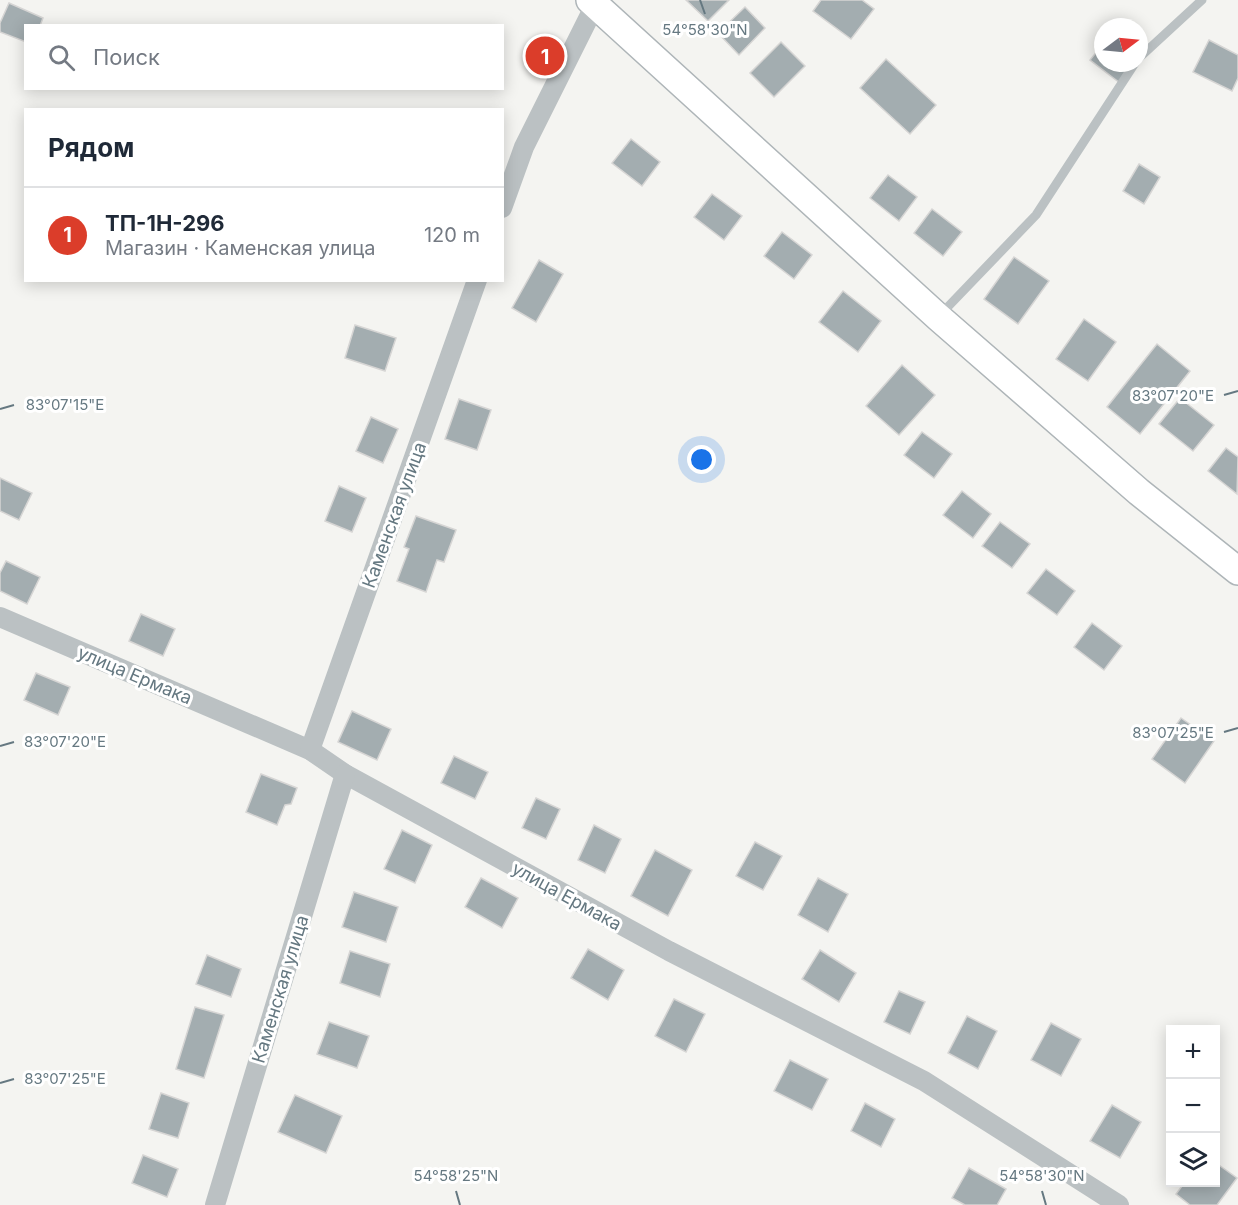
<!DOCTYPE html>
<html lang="ru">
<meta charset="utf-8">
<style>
body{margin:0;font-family:Inter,sans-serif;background:#f6f6f7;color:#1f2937}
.controls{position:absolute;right:18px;bottom:18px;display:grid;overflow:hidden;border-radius:0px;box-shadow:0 3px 15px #0003}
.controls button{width:54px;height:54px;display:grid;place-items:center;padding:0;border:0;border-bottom:2px solid #e0e1e3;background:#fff;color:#1f2937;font:30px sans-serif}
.compass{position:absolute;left:1094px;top:18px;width:54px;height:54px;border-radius:50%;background:#fff;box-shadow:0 3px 15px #0003;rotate:74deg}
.you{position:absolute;left:702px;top:460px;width:21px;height:21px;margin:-15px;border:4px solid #fff;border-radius:50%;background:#1a73e8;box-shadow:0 0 0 9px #1a73e833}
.badge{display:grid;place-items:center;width:39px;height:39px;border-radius:50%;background:#db3d2a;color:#fff;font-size:20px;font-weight:700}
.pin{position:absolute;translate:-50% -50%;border:3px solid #fff;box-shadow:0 2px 6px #0006}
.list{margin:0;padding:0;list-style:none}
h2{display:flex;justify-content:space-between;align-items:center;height:78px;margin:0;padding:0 24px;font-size:26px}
h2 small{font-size:20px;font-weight:400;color:#747a83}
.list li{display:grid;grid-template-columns:39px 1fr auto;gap:18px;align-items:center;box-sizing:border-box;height:96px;padding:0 24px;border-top:2px solid #e0e1e3}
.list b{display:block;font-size:22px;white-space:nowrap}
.list p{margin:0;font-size:20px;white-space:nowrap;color:#747a83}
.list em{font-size:20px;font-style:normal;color:#747a83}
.icon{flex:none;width:33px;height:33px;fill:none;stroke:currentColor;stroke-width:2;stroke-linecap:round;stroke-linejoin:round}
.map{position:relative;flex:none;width:1238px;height:1205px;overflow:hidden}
.search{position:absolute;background:#fff;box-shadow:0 3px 15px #0003;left:24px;top:24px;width:480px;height:66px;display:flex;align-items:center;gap:15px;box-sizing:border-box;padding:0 21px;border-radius:0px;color:#747a83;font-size:22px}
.panel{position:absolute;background:#fff;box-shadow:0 3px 15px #0003;left:24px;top:108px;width:480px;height:174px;border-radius:0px}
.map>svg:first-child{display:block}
</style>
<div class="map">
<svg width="1238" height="1205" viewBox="0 0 1238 1205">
<rect width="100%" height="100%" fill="#f4f4f1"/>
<g fill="#a3adb0" stroke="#d6d5d4" stroke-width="1.5">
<polygon points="686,0 729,0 708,21"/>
<polygon points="821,0 862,0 874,9 851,39 813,11"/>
<polygon points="9,3 43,18 40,26 26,26 26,42 0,32 0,23"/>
<polygon points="745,7 765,28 739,55 718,33"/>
<polygon points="1209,40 1238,55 1238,78 1232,91 1193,72"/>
<polygon points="781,42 805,66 774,97 750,73"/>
<polygon points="1103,44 1103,63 1135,63 1120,83 1090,60"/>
<polygon points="886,59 936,105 910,134 860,88"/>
<polygon points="631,139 660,162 642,186 612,163"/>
<polygon points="1139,164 1160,177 1144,204 1123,191"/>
<polygon points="888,175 917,197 899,221 870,198"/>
<polygon points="712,194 742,216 724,240 694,217"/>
<polygon points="932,209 962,232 943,256 914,233"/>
<polygon points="782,232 812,255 794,279 764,256"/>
<polygon points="1014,257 1049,281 1018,324 984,299"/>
<polygon points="539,260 563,274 536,322 512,308"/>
<polygon points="843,291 881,321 858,352 819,322"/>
<polygon points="1084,319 1116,342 1088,381 1056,359"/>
<polygon points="355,325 396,338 385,371 345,358"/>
<polygon points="1157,344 1190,371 1140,434 1107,407"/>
<polygon points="902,365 935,395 899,435 866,406"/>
<polygon points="1180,398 1214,425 1193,451 1159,424"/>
<polygon points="459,399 491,410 477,450 445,439"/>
<polygon points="371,417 398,429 383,463 356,451"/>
<polygon points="922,432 952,454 934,478 904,455"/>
<polygon points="1226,448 1238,457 1237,494 1208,471"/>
<polygon points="0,478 32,493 19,520 0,511"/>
<polygon points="339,486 366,498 352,532 325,521"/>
<polygon points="962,491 991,514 973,538 943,515"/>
<polygon points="416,516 456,530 444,562 437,560 426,592 397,581 409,549 404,547"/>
<polygon points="1000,522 1030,544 1012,568 982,546"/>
<polygon points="6,561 40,577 27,604 0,591 0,573"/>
<polygon points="1046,569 1075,591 1057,615 1027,593"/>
<polygon points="141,614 175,629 163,656 129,641"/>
<polygon points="1092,623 1122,646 1104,670 1074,647"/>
<polygon points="36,673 70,687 58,715 24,700"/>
<polygon points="352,711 391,729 377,760 338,742"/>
<polygon points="1181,718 1214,741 1185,783 1152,759"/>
<polygon points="454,756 488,772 475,799 441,783"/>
<polygon points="261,774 297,788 291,804 285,805 277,825 246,812"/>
<polygon points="536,798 560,809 546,839 522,828"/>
<polygon points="594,825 621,839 605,873 578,860"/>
<polygon points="402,830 432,845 415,883 384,869"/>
<polygon points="755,842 782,856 763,890 736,876"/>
<polygon points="655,850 692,870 668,916 631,896"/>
<polygon points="481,878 518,898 502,928 465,907"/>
<polygon points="818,878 848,894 828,932 798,915"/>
<polygon points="354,892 398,907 386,942 342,927"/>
<polygon points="588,949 624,970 608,1000 571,978"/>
<polygon points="820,950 856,973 839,1002 802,979"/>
<polygon points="350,951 390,964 380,997 340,983"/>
<polygon points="207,955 241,969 231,997 196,984"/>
<polygon points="899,991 925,1002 910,1034 884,1022"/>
<polygon points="674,999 705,1014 686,1052 655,1036"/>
<polygon points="195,1007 224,1015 204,1078 176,1069"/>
<polygon points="967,1016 997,1031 978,1069 948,1053"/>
<polygon points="329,1022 369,1036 357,1068 317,1054"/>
<polygon points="1051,1023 1081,1039 1061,1076 1031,1060"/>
<polygon points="790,1060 828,1079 812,1110 774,1091"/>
<polygon points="161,1093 189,1103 178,1138 149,1129"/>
<polygon points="295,1095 342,1116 326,1153 278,1132"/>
<polygon points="865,1103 895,1119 881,1147 851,1131"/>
<polygon points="1112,1105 1141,1122 1120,1158 1090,1141"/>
<polygon points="143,1155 178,1169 167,1197 132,1183"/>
<polygon points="1216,1163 1237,1178 1217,1205 1190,1205 1176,1194 1185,1182 1216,1182"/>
<polygon points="969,1168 1006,1189 997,1205 965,1205 952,1198"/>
</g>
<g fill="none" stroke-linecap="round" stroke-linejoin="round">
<defs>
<polyline id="secondary" points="590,0 938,317 1139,492 1238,571"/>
</defs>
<use href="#secondary" stroke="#aeb5b8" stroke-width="30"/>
<g stroke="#bbc1c3" stroke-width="9">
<polyline points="1139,58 1202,0"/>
<polyline points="940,315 1036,215 1135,63"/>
</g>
<g stroke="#bbc1c3" stroke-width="20">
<polyline points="502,208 524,147 595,5"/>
<polyline points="0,617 310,750 345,774 669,951 924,1081 1119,1205"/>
<polyline points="310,750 477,280"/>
<polyline points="215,1205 345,774"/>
</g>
<use href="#secondary" stroke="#fff" stroke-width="27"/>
</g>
<path fill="none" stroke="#657881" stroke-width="2" d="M700,0L705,14M1224,395L1238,391M0,409L14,405M1224,732L1238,728M0,746L14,742M0,1083L14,1079M456,1191L460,1205M1042,1191L1046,1205"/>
<g text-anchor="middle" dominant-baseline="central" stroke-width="6" stroke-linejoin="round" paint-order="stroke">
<g font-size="18" fill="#657881" stroke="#fff">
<text transform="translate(394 515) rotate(-70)">Каменская улица</text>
<text transform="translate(135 675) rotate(23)">улица Ермака</text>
<text transform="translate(567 896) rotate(29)">улица Ермака</text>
<text transform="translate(280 989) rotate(-73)">Каменская улица</text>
</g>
</g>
<g font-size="15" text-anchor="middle" fill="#657881" stroke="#fff" stroke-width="6" stroke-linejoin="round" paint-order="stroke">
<text x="705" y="35">54°58'30"N</text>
<text x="1173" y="401">83°07'20"E</text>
<text x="65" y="410">83°07'15"E</text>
<text x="1173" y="738">83°07'25"E</text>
<text x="65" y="747">83°07'20"E</text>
<text x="65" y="1084">83°07'25"E</text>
<text x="456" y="1181">54°58'25"N</text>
<text x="1042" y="1181">54°58'30"N</text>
</g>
</svg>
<div class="controls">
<button>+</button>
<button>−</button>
<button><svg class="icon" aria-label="layers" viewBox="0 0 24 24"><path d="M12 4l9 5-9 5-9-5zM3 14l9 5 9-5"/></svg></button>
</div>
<svg class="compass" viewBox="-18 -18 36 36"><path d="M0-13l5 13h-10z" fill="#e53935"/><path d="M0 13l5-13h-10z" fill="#747a83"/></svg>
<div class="you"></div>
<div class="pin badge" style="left:545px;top:56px">1</div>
<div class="search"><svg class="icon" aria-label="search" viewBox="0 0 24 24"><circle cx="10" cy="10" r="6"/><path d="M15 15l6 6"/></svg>Поиск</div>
<section class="panel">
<h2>Рядом<small></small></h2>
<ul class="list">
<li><span class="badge">1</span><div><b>ТП-1Н-296</b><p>Магазин · Каменская улица</p></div><em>120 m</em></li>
</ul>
</section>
</div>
